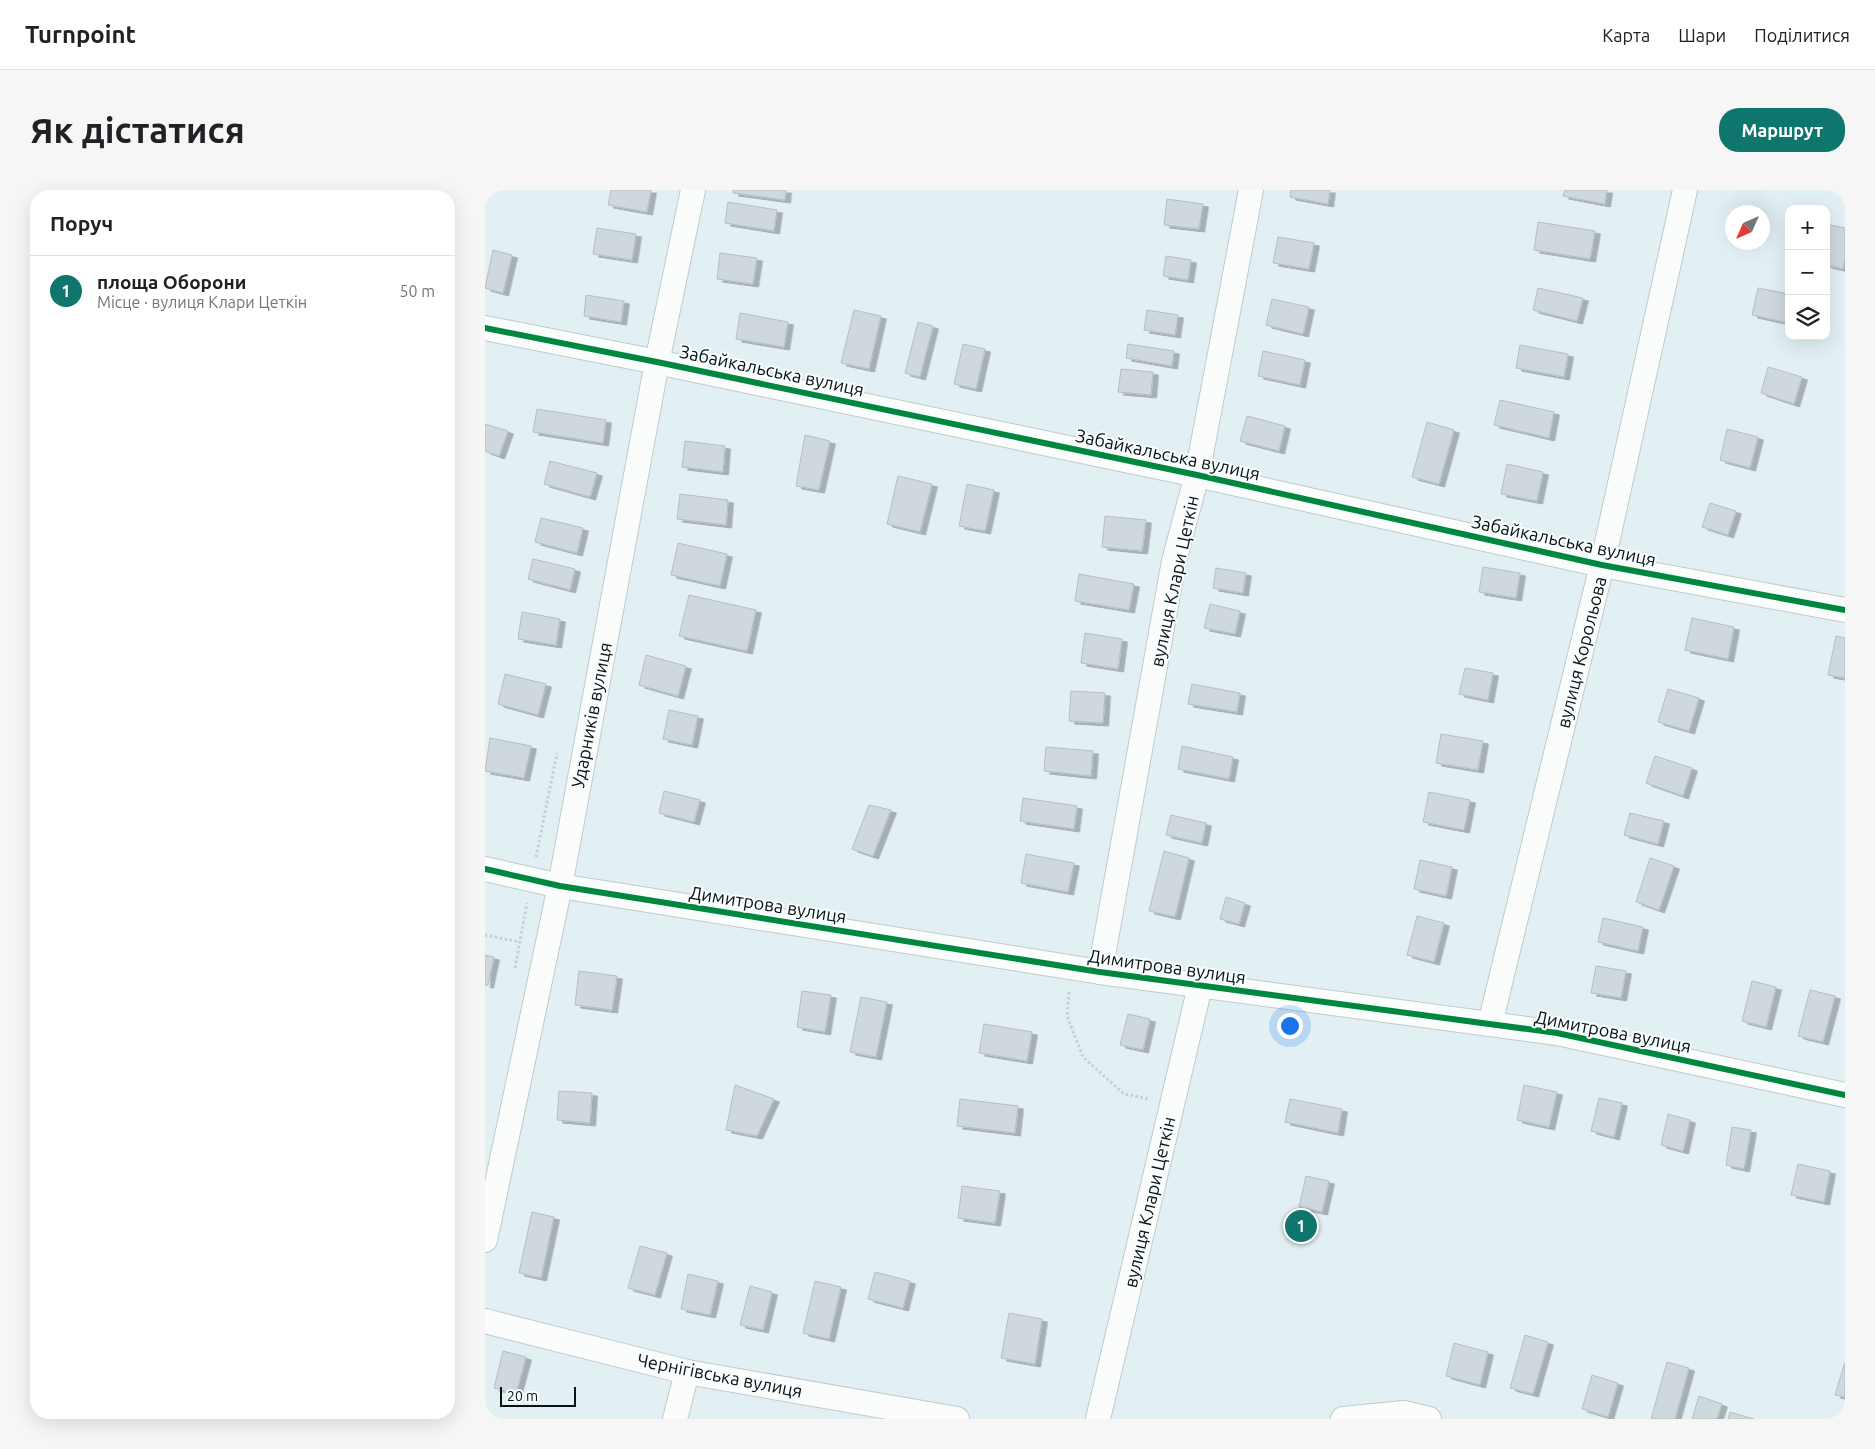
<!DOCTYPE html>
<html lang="uk">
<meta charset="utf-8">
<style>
body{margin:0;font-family:Ubuntu,sans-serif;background:#f6f6f6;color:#202124}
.controls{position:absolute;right:15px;top:15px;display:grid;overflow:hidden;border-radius:10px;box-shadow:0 5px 20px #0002}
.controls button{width:45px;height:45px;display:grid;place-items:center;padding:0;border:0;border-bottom:1px solid #e0e0e0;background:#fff;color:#202124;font:25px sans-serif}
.compass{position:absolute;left:1240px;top:15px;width:45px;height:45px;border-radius:50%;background:#fff;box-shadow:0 5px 20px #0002;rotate:225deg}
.scale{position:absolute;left:15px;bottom:12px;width:76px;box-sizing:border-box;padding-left:5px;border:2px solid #081113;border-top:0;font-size:14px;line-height:18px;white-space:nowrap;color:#081113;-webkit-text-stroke:4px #f8fdfe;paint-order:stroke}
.you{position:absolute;left:804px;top:835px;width:18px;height:18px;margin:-12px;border:4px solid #fff;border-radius:50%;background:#1a73e8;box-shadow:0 0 0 8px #1a73e833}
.badge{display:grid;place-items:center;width:32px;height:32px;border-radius:50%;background:#0f766e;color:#fff;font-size:16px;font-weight:700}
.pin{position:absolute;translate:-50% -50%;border:2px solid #fff;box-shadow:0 1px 5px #0006}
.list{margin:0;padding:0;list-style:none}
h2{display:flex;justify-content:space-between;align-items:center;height:65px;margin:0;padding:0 20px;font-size:21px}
h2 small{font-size:16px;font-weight:400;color:#757577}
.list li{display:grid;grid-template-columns:32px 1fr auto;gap:15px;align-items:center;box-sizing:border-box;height:70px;padding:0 20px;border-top:1px solid #e0e0e0}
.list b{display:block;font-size:19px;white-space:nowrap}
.list p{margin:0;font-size:16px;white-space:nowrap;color:#757577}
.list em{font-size:16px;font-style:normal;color:#757577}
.icon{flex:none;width:28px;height:28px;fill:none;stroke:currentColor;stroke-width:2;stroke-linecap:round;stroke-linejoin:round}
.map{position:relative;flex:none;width:1360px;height:1229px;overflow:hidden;border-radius:20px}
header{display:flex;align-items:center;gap:30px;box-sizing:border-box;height:70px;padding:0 25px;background:#fff;border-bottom:1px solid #e0e0e0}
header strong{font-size:24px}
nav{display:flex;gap:28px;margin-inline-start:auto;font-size:18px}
.intro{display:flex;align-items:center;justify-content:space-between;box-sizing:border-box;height:120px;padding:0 30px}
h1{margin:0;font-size:35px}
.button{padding:12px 22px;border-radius:20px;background:#0f766e;color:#fff;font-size:18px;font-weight:700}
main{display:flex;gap:30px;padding:0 30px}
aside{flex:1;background:#fff;border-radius:20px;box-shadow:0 5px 20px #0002}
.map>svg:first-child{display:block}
</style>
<header>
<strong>Turnpoint</strong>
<nav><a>Карта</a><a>Шари</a><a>Поділитися</a></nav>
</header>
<div class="intro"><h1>Як дістатися</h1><a class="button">Маршрут</a></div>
<main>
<aside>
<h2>Поруч<small></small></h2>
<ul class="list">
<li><span class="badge">1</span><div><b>площа Оборони</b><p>Місце · вулиця Клари Цеткін</p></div><em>50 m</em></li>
</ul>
</aside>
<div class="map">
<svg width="1360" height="1229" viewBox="0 0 1360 1229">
<defs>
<filter id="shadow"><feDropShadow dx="5.5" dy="3" stdDeviation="0" flood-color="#0004"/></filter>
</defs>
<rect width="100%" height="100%" fill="#e2f0f4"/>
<g fill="#ced8dd" stroke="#b5bec2" filter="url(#shadow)">
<polygon points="126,0 166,0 162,22 123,15"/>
<polygon points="248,0 301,0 300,10 248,3"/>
<polygon points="806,0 845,0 843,14 805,7"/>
<polygon points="1080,0 1122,0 1120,14 1078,6"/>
<polygon points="682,9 718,14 714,39 679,35"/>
<polygon points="243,12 292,20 289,41 240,33"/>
<polygon points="1053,32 1110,41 1105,69 1049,60"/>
<polygon points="1341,34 1360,38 1360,68 1358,79 1341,75"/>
<polygon points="112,38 151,44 147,70 108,64"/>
<polygon points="793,47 829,53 824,79 788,73"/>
<polygon points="8,60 27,65 18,103 0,98"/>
<polygon points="235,63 272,68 268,94 232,89"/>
<polygon points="681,66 706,70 703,90 678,86"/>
<polygon points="1053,98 1098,108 1092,131 1048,120"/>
<polygon points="1273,98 1304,104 1304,133 1267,125"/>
<polygon points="101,105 139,111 136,132 99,126"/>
<polygon points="787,109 824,117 818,144 781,135"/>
<polygon points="369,120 396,126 384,179 356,173"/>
<polygon points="662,120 693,125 690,145 659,140"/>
<polygon points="255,123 303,132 299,157 251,149"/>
<polygon points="433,132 448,136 435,187 420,183"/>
<polygon points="478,154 500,159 491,199 469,194"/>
<polygon points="643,154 689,161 687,176 641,168"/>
<polygon points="1035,155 1083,164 1079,187 1031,178"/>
<polygon points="778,161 820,170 815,195 773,186"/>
<polygon points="1283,177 1317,187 1309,214 1276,203"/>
<polygon points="636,179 668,182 666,205 633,202"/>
<polygon points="1015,210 1069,222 1064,248 1009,235"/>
<polygon points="52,219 121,230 118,253 48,242"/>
<polygon points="762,226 800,236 794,261 755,251"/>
<polygon points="942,232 969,240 954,294 927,287"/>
<polygon points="0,234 23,241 14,266 0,261"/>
<polygon points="1242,239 1273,247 1265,278 1235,270"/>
<polygon points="320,245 345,251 334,300 311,296"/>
<polygon points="200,251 240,256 238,282 197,277"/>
<polygon points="65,271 112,283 105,307 59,294"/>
<polygon points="1022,274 1058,282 1052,311 1016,304"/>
<polygon points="413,286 447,294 435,342 402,334"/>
<polygon points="482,294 509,300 500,341 474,336"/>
<polygon points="195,304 243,310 241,335 192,329"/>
<polygon points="1225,313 1251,321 1243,345 1217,337"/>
<polygon points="620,326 661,330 657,361 617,357"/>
<polygon points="56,328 98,338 92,363 50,352"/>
<polygon points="193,353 242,364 235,396 186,385"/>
<polygon points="48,369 90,379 85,400 43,389"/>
<polygon points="998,377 1035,383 1031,408 994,402"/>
<polygon points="731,378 761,383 758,403 728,398"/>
<polygon points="594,384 649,394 644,420 590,411"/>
<polygon points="204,405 271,420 262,461 194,446"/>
<polygon points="725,414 755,421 750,444 719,438"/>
<polygon points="37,422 75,429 71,455 33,449"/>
<polygon points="1207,428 1249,437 1243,469 1200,460"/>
<polygon points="600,443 637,449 633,479 596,473"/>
<polygon points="1351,446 1360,448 1360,488 1343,485"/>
<polygon points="161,465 201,476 193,506 154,495"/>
<polygon points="980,478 1008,483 1003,510 974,504"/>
<polygon points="20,484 61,494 53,525 13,514"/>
<polygon points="707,494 755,503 752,522 703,514"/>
<polygon points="1183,499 1214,508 1204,541 1173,532"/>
<polygon points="586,501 620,503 618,533 584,531"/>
<polygon points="184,520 213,526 207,555 178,549"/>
<polygon points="956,544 998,551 993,580 951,573"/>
<polygon points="5,548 46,556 39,588 0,581"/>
<polygon points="697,556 748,567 744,589 693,579"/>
<polygon points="561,557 608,561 606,586 559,581"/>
<polygon points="1170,566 1207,578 1198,606 1161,593"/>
<polygon points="179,601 215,610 209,632 174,623"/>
<polygon points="944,602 985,610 979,640 938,632"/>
<polygon points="538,608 592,616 589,639 535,631"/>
<polygon points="384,615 406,620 388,666 367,659"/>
<polygon points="1145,623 1179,631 1173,654 1139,645"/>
<polygon points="686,625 721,633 717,653 681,645"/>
<polygon points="679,661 704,668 690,727 664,721"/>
<polygon points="541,664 589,673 583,702 536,693"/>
<polygon points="1165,668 1189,676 1174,720 1151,712"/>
<polygon points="935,670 967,677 961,706 929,699"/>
<polygon points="741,707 760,713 754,734 735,729"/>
<polygon points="932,726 959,733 949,772 922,765"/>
<polygon points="1118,728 1158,737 1153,761 1113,752"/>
<polygon points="0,765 9,767 3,795 0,795"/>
<polygon points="1111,776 1141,781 1136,808 1106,803"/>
<polygon points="94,781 132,786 127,820 90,815"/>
<polygon points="1267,791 1291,797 1281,837 1257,831"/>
<polygon points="1325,800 1350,806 1338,852 1313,846"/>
<polygon points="317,801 346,805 340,842 312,837"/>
<polygon points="376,807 402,812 391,867 365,862"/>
<polygon points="643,824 665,829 658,860 635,855"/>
<polygon points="499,834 547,842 542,871 494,863"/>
<polygon points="250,895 289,909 272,946 241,940"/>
<polygon points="1039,895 1072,902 1064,937 1032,930"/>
<polygon points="74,901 107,903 105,933 72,930"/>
<polygon points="1114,908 1137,913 1129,947 1106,941"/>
<polygon points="475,909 533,916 530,943 472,936"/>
<polygon points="805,909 857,919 853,943 800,932"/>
<polygon points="1183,924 1205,930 1198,961 1176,955"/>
<polygon points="1247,937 1266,940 1259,979 1241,975"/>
<polygon points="1313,974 1345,981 1339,1012 1306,1005"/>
<polygon points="821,986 844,991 837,1022 814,1017"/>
<polygon points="477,996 515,1001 510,1033 473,1028"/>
<polygon points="47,1022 69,1027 56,1088 34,1083"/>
<polygon points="155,1056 182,1063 170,1105 143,1098"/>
<polygon points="390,1082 425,1091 418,1118 383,1109"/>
<polygon points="203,1084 233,1091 225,1125 196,1119"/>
<polygon points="330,1091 356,1097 344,1149 318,1143"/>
<polygon points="265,1096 287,1102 278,1140 255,1135"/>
<polygon points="524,1123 557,1129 550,1174 516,1168"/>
<polygon points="1040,1145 1063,1152 1048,1204 1025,1198"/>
<polygon points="969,1153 1003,1162 995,1195 961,1186"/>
<polygon points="18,1161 41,1167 31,1204 9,1198"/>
<polygon points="1182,1172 1204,1178 1190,1229 1166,1229"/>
<polygon points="1360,1172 1360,1207 1350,1205"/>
<polygon points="1107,1185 1133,1193 1123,1227 1097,1219"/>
<polygon points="1214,1206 1237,1214 1232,1229 1207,1229"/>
<polygon points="1245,1222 1269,1229 1243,1229"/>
</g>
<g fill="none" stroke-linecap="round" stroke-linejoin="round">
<defs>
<g id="minor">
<polyline points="0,138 172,172 712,285 1117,375 1360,420"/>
<polyline points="0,679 75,696 615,782 1072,843 1360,905"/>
<polyline points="615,782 689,371 712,285 766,0"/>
<polyline points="1005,834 1117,375 1200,0"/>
<polyline points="0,1050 75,696 172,172 208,0"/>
<polyline points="0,1131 202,1182 472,1229"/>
<polyline points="190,1229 202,1182"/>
<polyline points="613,1229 715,796"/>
<polyline points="858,1229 919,1223 944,1229"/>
</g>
</defs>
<use href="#minor" stroke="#bfcacd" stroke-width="26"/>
<g stroke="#caced0" stroke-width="3" stroke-dasharray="2.5 2.5" stroke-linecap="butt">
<polyline points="51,667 72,563"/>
<polyline points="0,745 35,752"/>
<polyline points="30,778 42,713"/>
<polyline points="584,802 582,826 598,867 639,904 664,909"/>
</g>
<use href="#minor" stroke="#fbfdfd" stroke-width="24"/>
<defs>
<g id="cycleway">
<polyline points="0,138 172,172 712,285 1117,375 1360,420"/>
<polyline points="0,679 75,696 615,782 1072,843 1360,905"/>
</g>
</defs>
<use href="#cycleway" stroke="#f8fdfe" stroke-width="9"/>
<use href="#cycleway" stroke="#00873e" stroke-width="6"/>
</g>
<g text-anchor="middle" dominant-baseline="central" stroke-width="4" stroke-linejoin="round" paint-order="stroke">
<g font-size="18" fill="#081113" stroke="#f8fdfe">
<text transform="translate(287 180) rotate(12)">Забайкальська вулиця</text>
<text transform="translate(683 264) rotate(12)">Забайкальська вулиця</text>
<text transform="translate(1079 350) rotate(12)">Забайкальська вулиця</text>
<text transform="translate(689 391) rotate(-78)">вулиця Клари Цеткін</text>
<text transform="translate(1096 462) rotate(-76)">вулиця Корольова</text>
<text transform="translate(106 525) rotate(-79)">Ударників вулиця</text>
<text transform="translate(283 714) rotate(9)">Димитрова вулиця</text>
<text transform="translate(682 776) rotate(8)">Димитрова вулиця</text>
<text transform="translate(1128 841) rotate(11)">Димитрова вулиця</text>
<text transform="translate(664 1012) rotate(-77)">вулиця Клари Цеткін</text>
<text transform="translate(235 1185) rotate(11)">Чернігівська вулиця</text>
</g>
</g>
</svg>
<div class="controls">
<button>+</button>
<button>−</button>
<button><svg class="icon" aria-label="layers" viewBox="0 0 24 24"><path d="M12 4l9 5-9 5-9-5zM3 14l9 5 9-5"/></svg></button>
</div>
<svg class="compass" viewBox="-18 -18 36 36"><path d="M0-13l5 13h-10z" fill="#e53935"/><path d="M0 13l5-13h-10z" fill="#757577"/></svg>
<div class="scale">20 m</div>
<div class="you"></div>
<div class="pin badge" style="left:816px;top:1036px">1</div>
</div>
</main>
